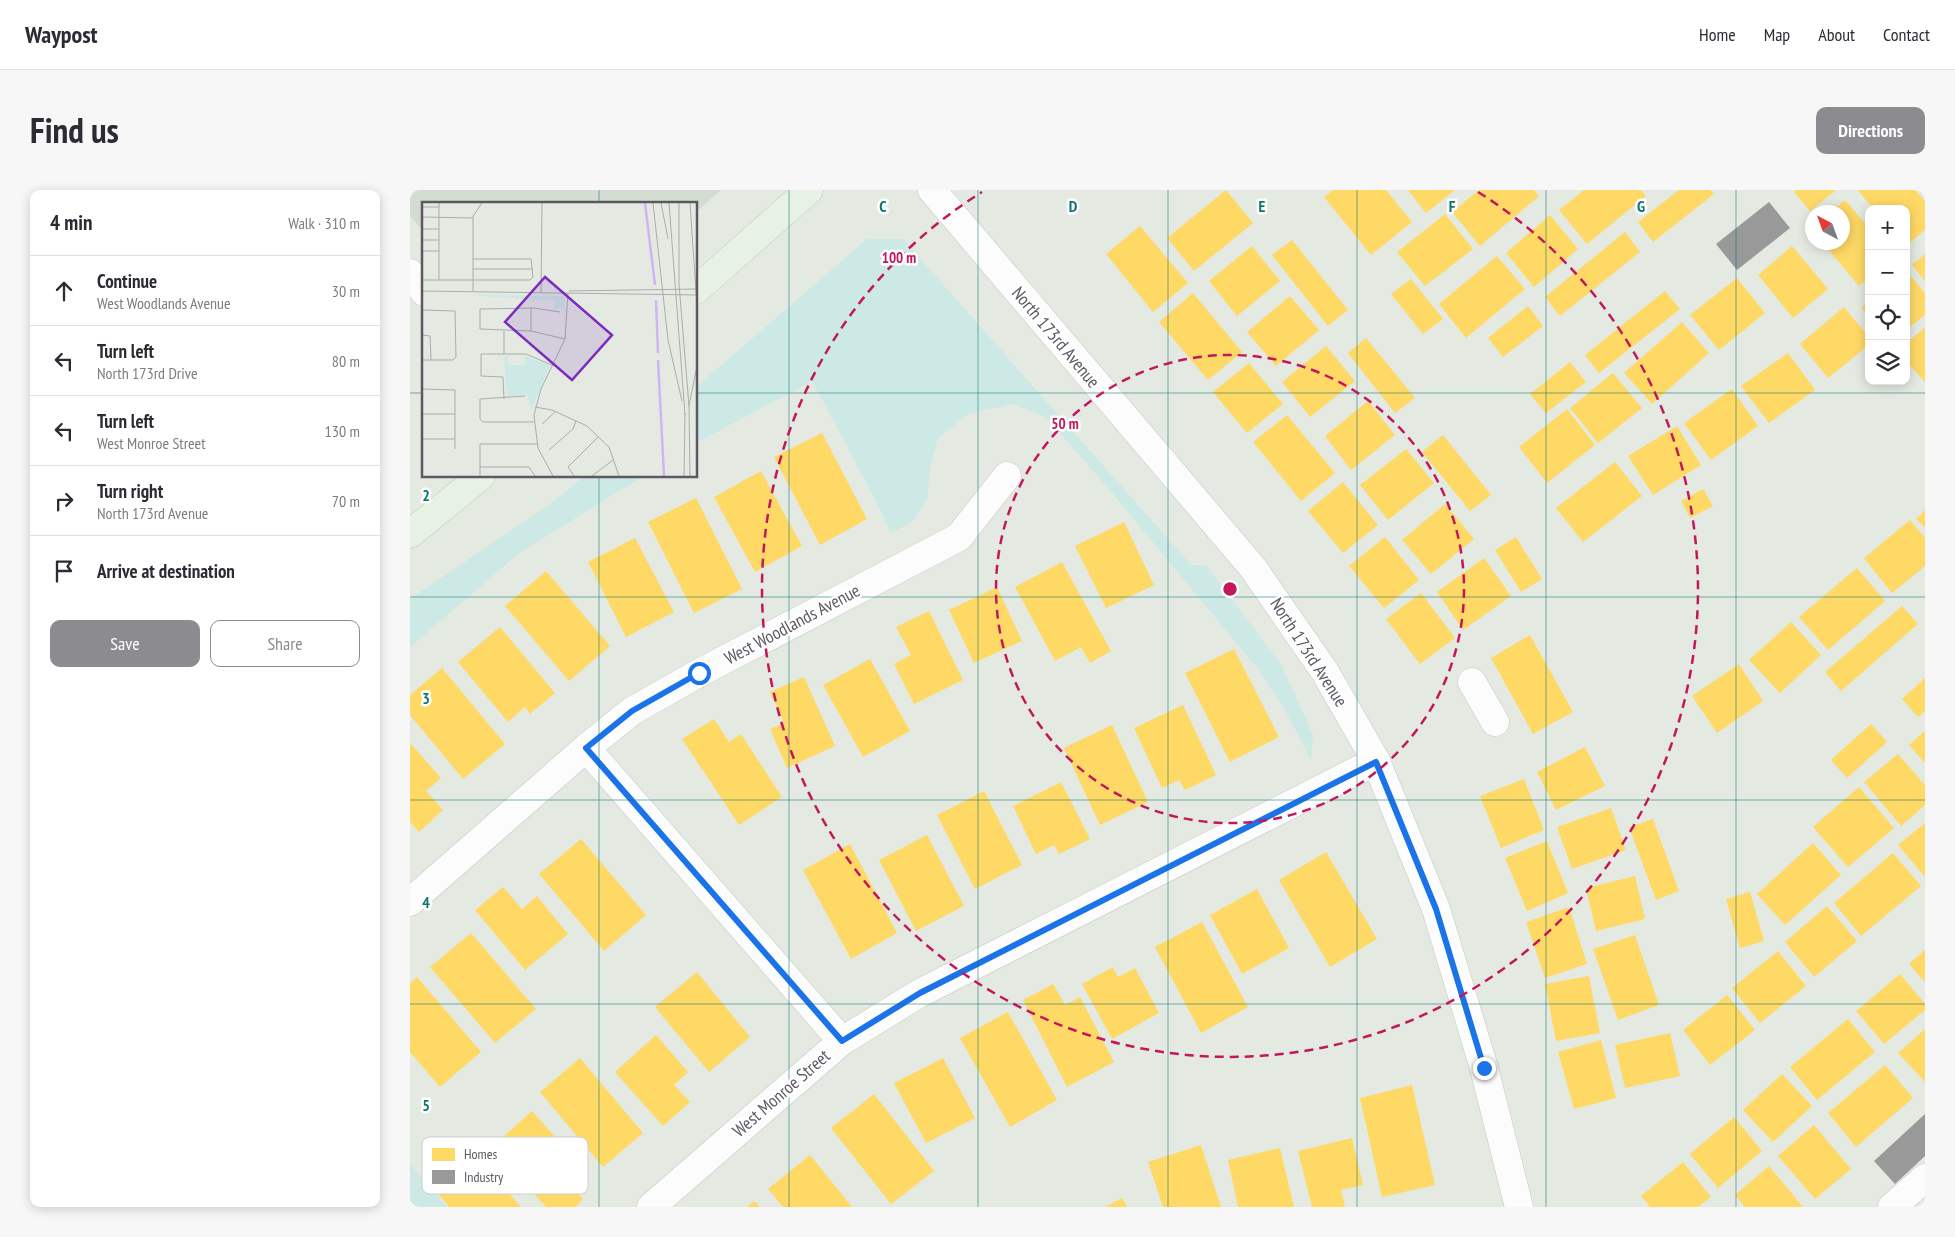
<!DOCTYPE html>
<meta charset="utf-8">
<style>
body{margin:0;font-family:"PT Sans Narrow",sans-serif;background:#f7f7f7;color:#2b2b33}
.controls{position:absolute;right:15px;top:15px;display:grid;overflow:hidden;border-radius:10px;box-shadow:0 2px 12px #0003}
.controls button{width:45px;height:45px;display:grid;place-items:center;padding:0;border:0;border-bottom:1px solid #e1e1e2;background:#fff;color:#2b2b33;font:25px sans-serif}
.compass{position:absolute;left:1395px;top:15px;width:45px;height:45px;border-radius:50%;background:#fff;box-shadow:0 2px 12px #0003;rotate:319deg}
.stop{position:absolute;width:15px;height:15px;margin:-11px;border:4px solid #1a73e8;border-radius:50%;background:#fff}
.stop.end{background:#1a73e8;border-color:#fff;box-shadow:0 1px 5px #0008}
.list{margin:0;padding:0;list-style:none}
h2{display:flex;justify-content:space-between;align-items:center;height:65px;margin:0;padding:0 20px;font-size:21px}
h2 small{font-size:16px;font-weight:400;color:#7c7c81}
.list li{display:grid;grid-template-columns:32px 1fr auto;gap:15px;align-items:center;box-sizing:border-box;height:70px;padding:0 20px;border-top:1px solid #e1e1e2}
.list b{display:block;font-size:19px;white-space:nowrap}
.list p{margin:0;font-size:16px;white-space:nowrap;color:#7c7c81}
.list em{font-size:16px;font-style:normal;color:#7c7c81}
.actions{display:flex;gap:10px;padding:15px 20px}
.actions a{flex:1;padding:11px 0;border:1px solid #8c8b8f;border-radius:10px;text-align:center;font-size:18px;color:#8c8b8f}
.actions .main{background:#8c8b8f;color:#fff}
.icon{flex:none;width:28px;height:28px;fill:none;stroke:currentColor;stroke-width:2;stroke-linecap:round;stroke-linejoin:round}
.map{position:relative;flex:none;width:1515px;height:1017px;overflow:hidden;border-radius:10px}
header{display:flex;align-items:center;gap:30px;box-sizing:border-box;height:70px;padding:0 25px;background:#fff;border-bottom:1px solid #e1e1e2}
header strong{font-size:24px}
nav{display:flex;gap:28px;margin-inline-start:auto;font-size:18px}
.intro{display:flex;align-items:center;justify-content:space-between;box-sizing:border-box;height:120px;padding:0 30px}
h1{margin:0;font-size:35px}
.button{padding:12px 22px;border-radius:10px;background:#8c8b8f;color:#fff;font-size:18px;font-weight:700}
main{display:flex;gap:30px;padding:0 30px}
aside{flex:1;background:#fff;border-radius:10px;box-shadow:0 2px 12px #0003}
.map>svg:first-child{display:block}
</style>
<header>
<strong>Waypost</strong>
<nav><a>Home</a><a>Map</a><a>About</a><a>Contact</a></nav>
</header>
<div class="intro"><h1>Find us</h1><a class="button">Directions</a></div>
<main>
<aside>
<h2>4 min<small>Walk · 310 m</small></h2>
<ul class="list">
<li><svg class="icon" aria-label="ahead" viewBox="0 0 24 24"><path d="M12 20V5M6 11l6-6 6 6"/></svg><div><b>Continue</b><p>West Woodlands Avenue</p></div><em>30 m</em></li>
<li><svg class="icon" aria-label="left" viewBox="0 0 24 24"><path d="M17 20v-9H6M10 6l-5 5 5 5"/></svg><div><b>Turn left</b><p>North 173rd Drive</p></div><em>80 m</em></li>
<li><svg class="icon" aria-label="left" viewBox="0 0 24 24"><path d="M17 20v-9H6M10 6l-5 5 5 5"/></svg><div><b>Turn left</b><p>West Monroe Street</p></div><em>130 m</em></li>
<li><svg class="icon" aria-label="right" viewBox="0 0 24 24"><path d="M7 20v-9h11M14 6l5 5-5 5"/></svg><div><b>Turn right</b><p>North 173rd Avenue</p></div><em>70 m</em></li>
<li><svg class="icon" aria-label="arrive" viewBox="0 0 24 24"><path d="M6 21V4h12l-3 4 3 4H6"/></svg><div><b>Arrive at destination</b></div></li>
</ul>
<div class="actions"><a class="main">Save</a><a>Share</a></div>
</aside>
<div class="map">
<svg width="1515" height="1017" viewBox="0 0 1515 1017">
<rect width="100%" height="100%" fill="#e4eae2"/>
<polygon fill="#d3dcd1" points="0,0 311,0 286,22 286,14 14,14 14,42 0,26"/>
<g fill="#cce9e5">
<polygon points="457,49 493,49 781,375 796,375 872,476 903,545 901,570 876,522 848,479 703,304 636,227 602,214 558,224 528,248 521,272 517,310 502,332 481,343 464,307 402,191 286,253 286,197"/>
<polygon points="175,286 233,286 108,364 0,457 0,409 140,314"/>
<polygon points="0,974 37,1017 0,1017"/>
</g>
<g fill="#ffd966">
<polygon points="816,0 843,33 784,81 757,48"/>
<polygon points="923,0 976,0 1002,32 961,65 914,7"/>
<polygon points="998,0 1045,0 1016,23"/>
<polygon points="1069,0 1124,0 1129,6 1070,56 1042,22"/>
<polygon points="1174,0 1231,0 1236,6 1177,54 1149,20"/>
<polygon points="1269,0 1300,0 1304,4 1243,52 1228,32"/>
<polygon points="1386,0 1426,0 1400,21 1384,2"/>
<polygon points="1448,0 1505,0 1515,11 1515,40 1496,56 1496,19 1463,19"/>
<polygon points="1435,10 1459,38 1459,88 1449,96 1412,52 1432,52 1432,22 1421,22"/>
<polygon points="1035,24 1063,59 1015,96 987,62"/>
<polygon points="1140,25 1168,59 1124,97 1096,63"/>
<polygon points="730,36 778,93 743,122 696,64"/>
<polygon points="1215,42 1230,62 1150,126 1135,107"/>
<polygon points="882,50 938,120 918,136 862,65"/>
<polygon points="842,56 870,91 827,126 799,91"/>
<polygon points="1382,56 1418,99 1383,128 1348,85"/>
<polygon points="1515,64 1515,91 1502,75"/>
<polygon points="1087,66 1115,99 1056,148 1029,114"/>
<polygon points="1496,81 1515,103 1515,125 1496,140"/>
<polygon points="1327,88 1355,123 1309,160 1280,125"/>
<polygon points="1001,89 1033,129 1013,144 981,104"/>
<polygon points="1255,101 1270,119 1189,183 1175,165"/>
<polygon points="783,103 832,162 798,190 749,132"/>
<polygon points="880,106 909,140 866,176 837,142"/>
<polygon points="1459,112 1459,127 1451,118"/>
<polygon points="1118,116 1133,136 1093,167 1078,148"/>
<polygon points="1434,117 1459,147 1459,155 1418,188 1390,154"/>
<polygon points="1272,132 1299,163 1242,214 1214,183"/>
<polygon points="1515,137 1515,192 1496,171 1496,154"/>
<polygon points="956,148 1005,208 985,223 938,163"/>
<polygon points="916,156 945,191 900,227 872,192"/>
<polygon points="1378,163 1405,200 1359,233 1331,196"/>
<polygon points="1160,172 1176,192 1136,223 1120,204"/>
<polygon points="839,173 873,214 837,243 803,202"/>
<polygon points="1203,183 1232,218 1188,253 1160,218"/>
<polygon points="1322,199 1348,236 1301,270 1274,233"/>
<polygon points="958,211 985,245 941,280 915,246"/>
<polygon points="1157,219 1185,255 1137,293 1109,257"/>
<polygon points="877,225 925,283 891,311 843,252"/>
<polygon points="1267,236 1291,275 1243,305 1218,266"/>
<polygon points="412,243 457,329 410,355 364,267"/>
<polygon points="1033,245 1081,305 1060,321 1012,262"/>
<polygon points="996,259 1024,293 978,330 950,295"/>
<polygon points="1205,272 1232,306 1173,352 1146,318"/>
<polygon points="351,281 392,356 345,382 304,307"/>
<polygon points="933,292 968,335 933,363 898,321"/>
<polygon points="1293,299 1303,316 1280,328 1271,311"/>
<polygon points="286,308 332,399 284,423 238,332"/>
<polygon points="1035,314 1064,349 1021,384 992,350"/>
<polygon points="1515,320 1515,338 1506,329"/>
<polygon points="1500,330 1515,348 1515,376 1482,403 1454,368"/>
<polygon points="714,332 744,395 696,418 665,356"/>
<polygon points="975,347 1009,390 974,418 939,376"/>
<polygon points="1106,347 1132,389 1111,402 1085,360"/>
<polygon points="225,348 264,422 216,447 178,372"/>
<polygon points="1074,368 1101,406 1053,440 1027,402"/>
<polygon points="652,372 701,461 680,473 671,457 645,471 605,397"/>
<polygon points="1447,378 1475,411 1418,460 1389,427"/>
<polygon points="136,381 200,456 159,491 95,416"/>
<polygon points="587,397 612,451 564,473 539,420"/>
<polygon points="1011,403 1045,448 1010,474 976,429"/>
<polygon points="1492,416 1508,434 1431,501 1415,482"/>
<polygon points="519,421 553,490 504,514 484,474 501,465 486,437"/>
<polygon points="1381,432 1411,465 1370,503 1339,470"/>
<polygon points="90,437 145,503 120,524 115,517 98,532 48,472"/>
<polygon points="1120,445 1163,522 1123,544 1081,468"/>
<polygon points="824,459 869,547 820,572 775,483"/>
<polygon points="460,469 500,541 453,567 413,495"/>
<polygon points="1329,474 1353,511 1307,543 1282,506"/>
<polygon points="32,478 95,554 53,589 0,525 0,505"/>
<polygon points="394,487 425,556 377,578 360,539 374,533 360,502"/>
<polygon points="1515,488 1515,521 1508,527 1492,509"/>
<polygon points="773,515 806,585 775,600 769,590 752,598 724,538"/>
<polygon points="304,529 319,552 331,544 372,607 329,635 272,549"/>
<polygon points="1461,534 1477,552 1437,588 1421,570"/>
<polygon points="702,535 738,612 690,635 654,558"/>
<polygon points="1515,541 1515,573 1499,555"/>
<polygon points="0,553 31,588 16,601 33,620 9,642 0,632"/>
<polygon points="1175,557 1195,596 1146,620 1127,582"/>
<polygon points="1488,564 1515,595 1515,615 1491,636 1454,592"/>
<polygon points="1114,589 1134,640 1091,658 1070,606"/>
<polygon points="651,592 680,649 649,664 644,655 626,664 603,616"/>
<polygon points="1449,597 1484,638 1438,677 1403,637"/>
<polygon points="574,601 612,675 565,699 527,625"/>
<polygon points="1201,618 1216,660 1162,679 1147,637"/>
<polygon points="1243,629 1269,701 1246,710 1219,637"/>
<polygon points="1515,633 1515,687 1488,655"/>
<polygon points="517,645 554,716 506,741 469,670"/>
<polygon points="171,649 236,725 194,761 129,684"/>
<polygon points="1137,651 1158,703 1117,721 1095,668"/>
<polygon points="1403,653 1431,685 1375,735 1347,704"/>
<polygon points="440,654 487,743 441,769 393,680"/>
<polygon points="916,662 967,749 920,777 869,690"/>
<polygon points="1483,663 1511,696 1451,746 1424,713"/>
<polygon points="1225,686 1235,729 1186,741 1176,698"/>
<polygon points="93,697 112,719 127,706 158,744 115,780 65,720"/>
<polygon points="847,699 879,758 832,784 800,725"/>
<polygon points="1340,702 1354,751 1330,758 1316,709"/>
<polygon points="1417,716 1447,751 1404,787 1375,752"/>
<polygon points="1159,717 1177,774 1135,788 1116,732"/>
<polygon points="792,732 838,817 791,843 745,757"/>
<polygon points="61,743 126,819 85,853 20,777"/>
<polygon points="1225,745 1249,815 1208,830 1183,759"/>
<polygon points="1515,760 1515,792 1499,774"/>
<polygon points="1368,761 1396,796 1350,833 1322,798"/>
<polygon points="703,777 708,787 725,778 749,823 702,849 672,794"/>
<polygon points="287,782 340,847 299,882 245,817"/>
<polygon points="1490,784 1515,814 1515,820 1474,854 1446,821"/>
<polygon points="1179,786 1190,843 1146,851 1135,794"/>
<polygon points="7,787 71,862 30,897 0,862 0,793"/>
<polygon points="643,794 655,815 670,807 704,872 657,897 613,810"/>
<polygon points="1317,805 1345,840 1300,875 1273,840"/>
<polygon points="598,822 647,910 600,937 550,848"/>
<polygon points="1438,829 1465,862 1407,910 1380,877"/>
<polygon points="1515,839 1515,892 1488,863"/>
<polygon points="1260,843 1270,886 1215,898 1205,855"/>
<polygon points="246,845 278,882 264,895 280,912 253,936 205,882"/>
<polygon points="1191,850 1206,908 1164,919 1148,862"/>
<polygon points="170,868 233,943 193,977 130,902"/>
<polygon points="533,868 565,928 516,953 484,893"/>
<polygon points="1475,875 1503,908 1446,957 1418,923"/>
<polygon points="1372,884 1402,916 1363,952 1333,920"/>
<polygon points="1002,895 1025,995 972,1007 950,908"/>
<polygon points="464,904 524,981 481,1014 421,938"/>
<polygon points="122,921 171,976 156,990 173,1009 165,1017 136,1017 82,957"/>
<polygon points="1324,927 1352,961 1308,998 1280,964"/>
<polygon points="1404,935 1441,979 1405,1009 1368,966"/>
<polygon points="942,948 953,995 931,1000 935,1017 902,1017 888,961"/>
<polygon points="791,955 811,1017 753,1017 738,972"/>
<polygon points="870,958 884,1017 828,1017 818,970"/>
<polygon points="400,965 442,1017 373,1017 358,999"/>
<polygon points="68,968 111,1017 39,1017 28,1004"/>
<polygon points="1273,972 1301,1007 1288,1017 1240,1017 1231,1006"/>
<polygon points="1359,976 1393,1017 1335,1017 1325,1005"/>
<polygon points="712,1008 717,1017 695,1017"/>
<polygon points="344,1011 350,1017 337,1017"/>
</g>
<g fill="#999">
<polygon points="1359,12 1380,38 1327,80 1306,54"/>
<polygon points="1515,924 1515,966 1485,994 1464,971"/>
</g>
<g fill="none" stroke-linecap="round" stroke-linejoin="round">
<defs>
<g id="minor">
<polyline points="522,0 843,378 915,482 966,571 1026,719 1074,878 1109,1017"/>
<polyline points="0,83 14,102"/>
<polyline points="1062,492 1085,532"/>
<polyline points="176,558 432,851"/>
<polyline points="0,712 176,558 222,521 289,483 549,347 597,286"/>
<polyline points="241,1017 432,851 510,803 966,571"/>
<polyline points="1482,1017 1515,988"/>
</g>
<g id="major">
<polyline points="286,100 399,0"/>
<polyline points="0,344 71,286"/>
</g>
</defs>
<use href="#minor" stroke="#c6c6c6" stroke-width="29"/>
<use href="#major" stroke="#b8d5ad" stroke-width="29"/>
<use href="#minor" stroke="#fbfcfb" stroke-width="28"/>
<use href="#major" stroke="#e7f2e5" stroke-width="28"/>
</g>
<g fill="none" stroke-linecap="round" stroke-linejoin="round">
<polyline stroke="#1a73e8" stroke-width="6" points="289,483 222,521 176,558 432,851 510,803 966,572 1026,719 1074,878"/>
</g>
<path fill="none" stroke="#0f766e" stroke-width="1" stroke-opacity="0.55" d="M189,0V14M379,0V1017M568,0V1017M758,0V1017M947,0V1017M1136,0V1017M1326,0V1017M0,203H14M286,203H1515M189,286V1017M0,407H1515M0,610H1515M0,814H1515"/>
<g fill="none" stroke="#c2185b" stroke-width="2.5" stroke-dasharray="9 6">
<circle cx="820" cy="399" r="234"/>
<path d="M1068 2A468 468 0 1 1 572 2"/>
</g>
<g text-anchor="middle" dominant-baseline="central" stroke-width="5" stroke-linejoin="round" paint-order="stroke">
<g font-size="18" fill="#5d5862" stroke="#fff">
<text transform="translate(646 147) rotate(50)">North 173rd Avenue</text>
<text transform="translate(382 434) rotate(-28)">West Woodlands Avenue</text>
<text transform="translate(899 462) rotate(57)">North 173rd Avenue</text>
<text transform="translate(371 903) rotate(-41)">West Monroe Street</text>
</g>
</g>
<g transform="translate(12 12)">
<rect width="275" height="275" fill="#e4eae2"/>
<path d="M46,93L141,94L143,96L142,134V109L139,106L131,108L133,99ZM82,154H86V163H103V154L128,163L110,208L105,192L85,195Z" fill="#cce9e5"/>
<path fill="none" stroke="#d0b4f6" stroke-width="2.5" d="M223,1L233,83M234,98L236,151M236,158L242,274"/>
<path fill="none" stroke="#aaacab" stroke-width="1" d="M17,1V78M231,1L246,138L260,199M239,1L246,37M247,1L263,213M257,1V82L267,204M268,1L275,104M0,5H17M0,15L51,16M0,27H17M0,38H17M0,49H17M51,67H111M0,78H108L111,75L109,57H51M0,89L275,93M51,89V14L60,1M147,89L275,87M119,90L120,1M109,106V129M0,108L33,109L34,155L31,158H0M138,110L112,106L58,107V127L109,129L143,137M0,133L8,134L9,158M82,152V129M0,187L33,188V212M103,194L58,197V217L61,220H112M82,197L81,175L59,174V152H104L132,164M113,205L130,208L165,224L187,245L197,274M0,212H33V237M120,222L133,210M0,237H33V247M127,248L151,227L154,219M58,265H107L113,274M58,274V242H115M131,274L116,246L112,213L119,187L143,137L146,91M152,274L146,265L176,235M170,274L191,258M262,274L263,211M268,274L267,204L275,164"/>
<path fill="#7b2cbf" fill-opacity="0.15" stroke="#7b2cbf" stroke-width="2.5" d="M123,75L190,133L150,178L83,120Z"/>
<rect width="275" height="275" fill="none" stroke="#5d5862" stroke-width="2.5"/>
</g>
<rect x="12" y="947" width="166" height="57" rx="8" fill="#fff" stroke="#cecdd0" stroke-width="1"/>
<rect x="22" y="958" width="23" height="13" fill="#ffd966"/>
<rect x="22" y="980" width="23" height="14" fill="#999"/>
<g font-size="14" fill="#5d5862">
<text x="54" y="969">Homes</text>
<text x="54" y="992">Industry</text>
</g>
<g font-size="16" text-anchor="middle" font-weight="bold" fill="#0f766e" stroke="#fff" stroke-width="5" stroke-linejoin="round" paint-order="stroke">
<text x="473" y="22">C</text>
<text x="663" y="22">D</text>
<text x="852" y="22">E</text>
<text x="1042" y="22">F</text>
<text x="1231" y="22">G</text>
<text x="16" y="311">2</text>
<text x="16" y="514">3</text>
<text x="16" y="718">4</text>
<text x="16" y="921">5</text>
</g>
<circle cx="820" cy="399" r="8" fill="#c2185b" stroke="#fff" stroke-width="2.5"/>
<g font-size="15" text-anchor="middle" font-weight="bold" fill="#c2185b" stroke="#fff" stroke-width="5" stroke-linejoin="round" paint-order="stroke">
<text x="489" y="73">100 m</text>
<text x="655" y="239">50 m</text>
</g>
</svg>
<div class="controls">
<button>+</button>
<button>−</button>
<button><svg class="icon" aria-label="locate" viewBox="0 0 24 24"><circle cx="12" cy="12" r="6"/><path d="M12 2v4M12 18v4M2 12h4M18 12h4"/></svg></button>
<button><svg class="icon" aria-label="layers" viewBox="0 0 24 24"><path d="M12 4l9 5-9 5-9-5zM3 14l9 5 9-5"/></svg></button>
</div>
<svg class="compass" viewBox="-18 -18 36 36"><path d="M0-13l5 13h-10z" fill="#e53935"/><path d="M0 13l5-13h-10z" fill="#7c7c81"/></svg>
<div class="stop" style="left:289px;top:483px"></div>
<div class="stop end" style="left:1074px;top:878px"></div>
</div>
</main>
